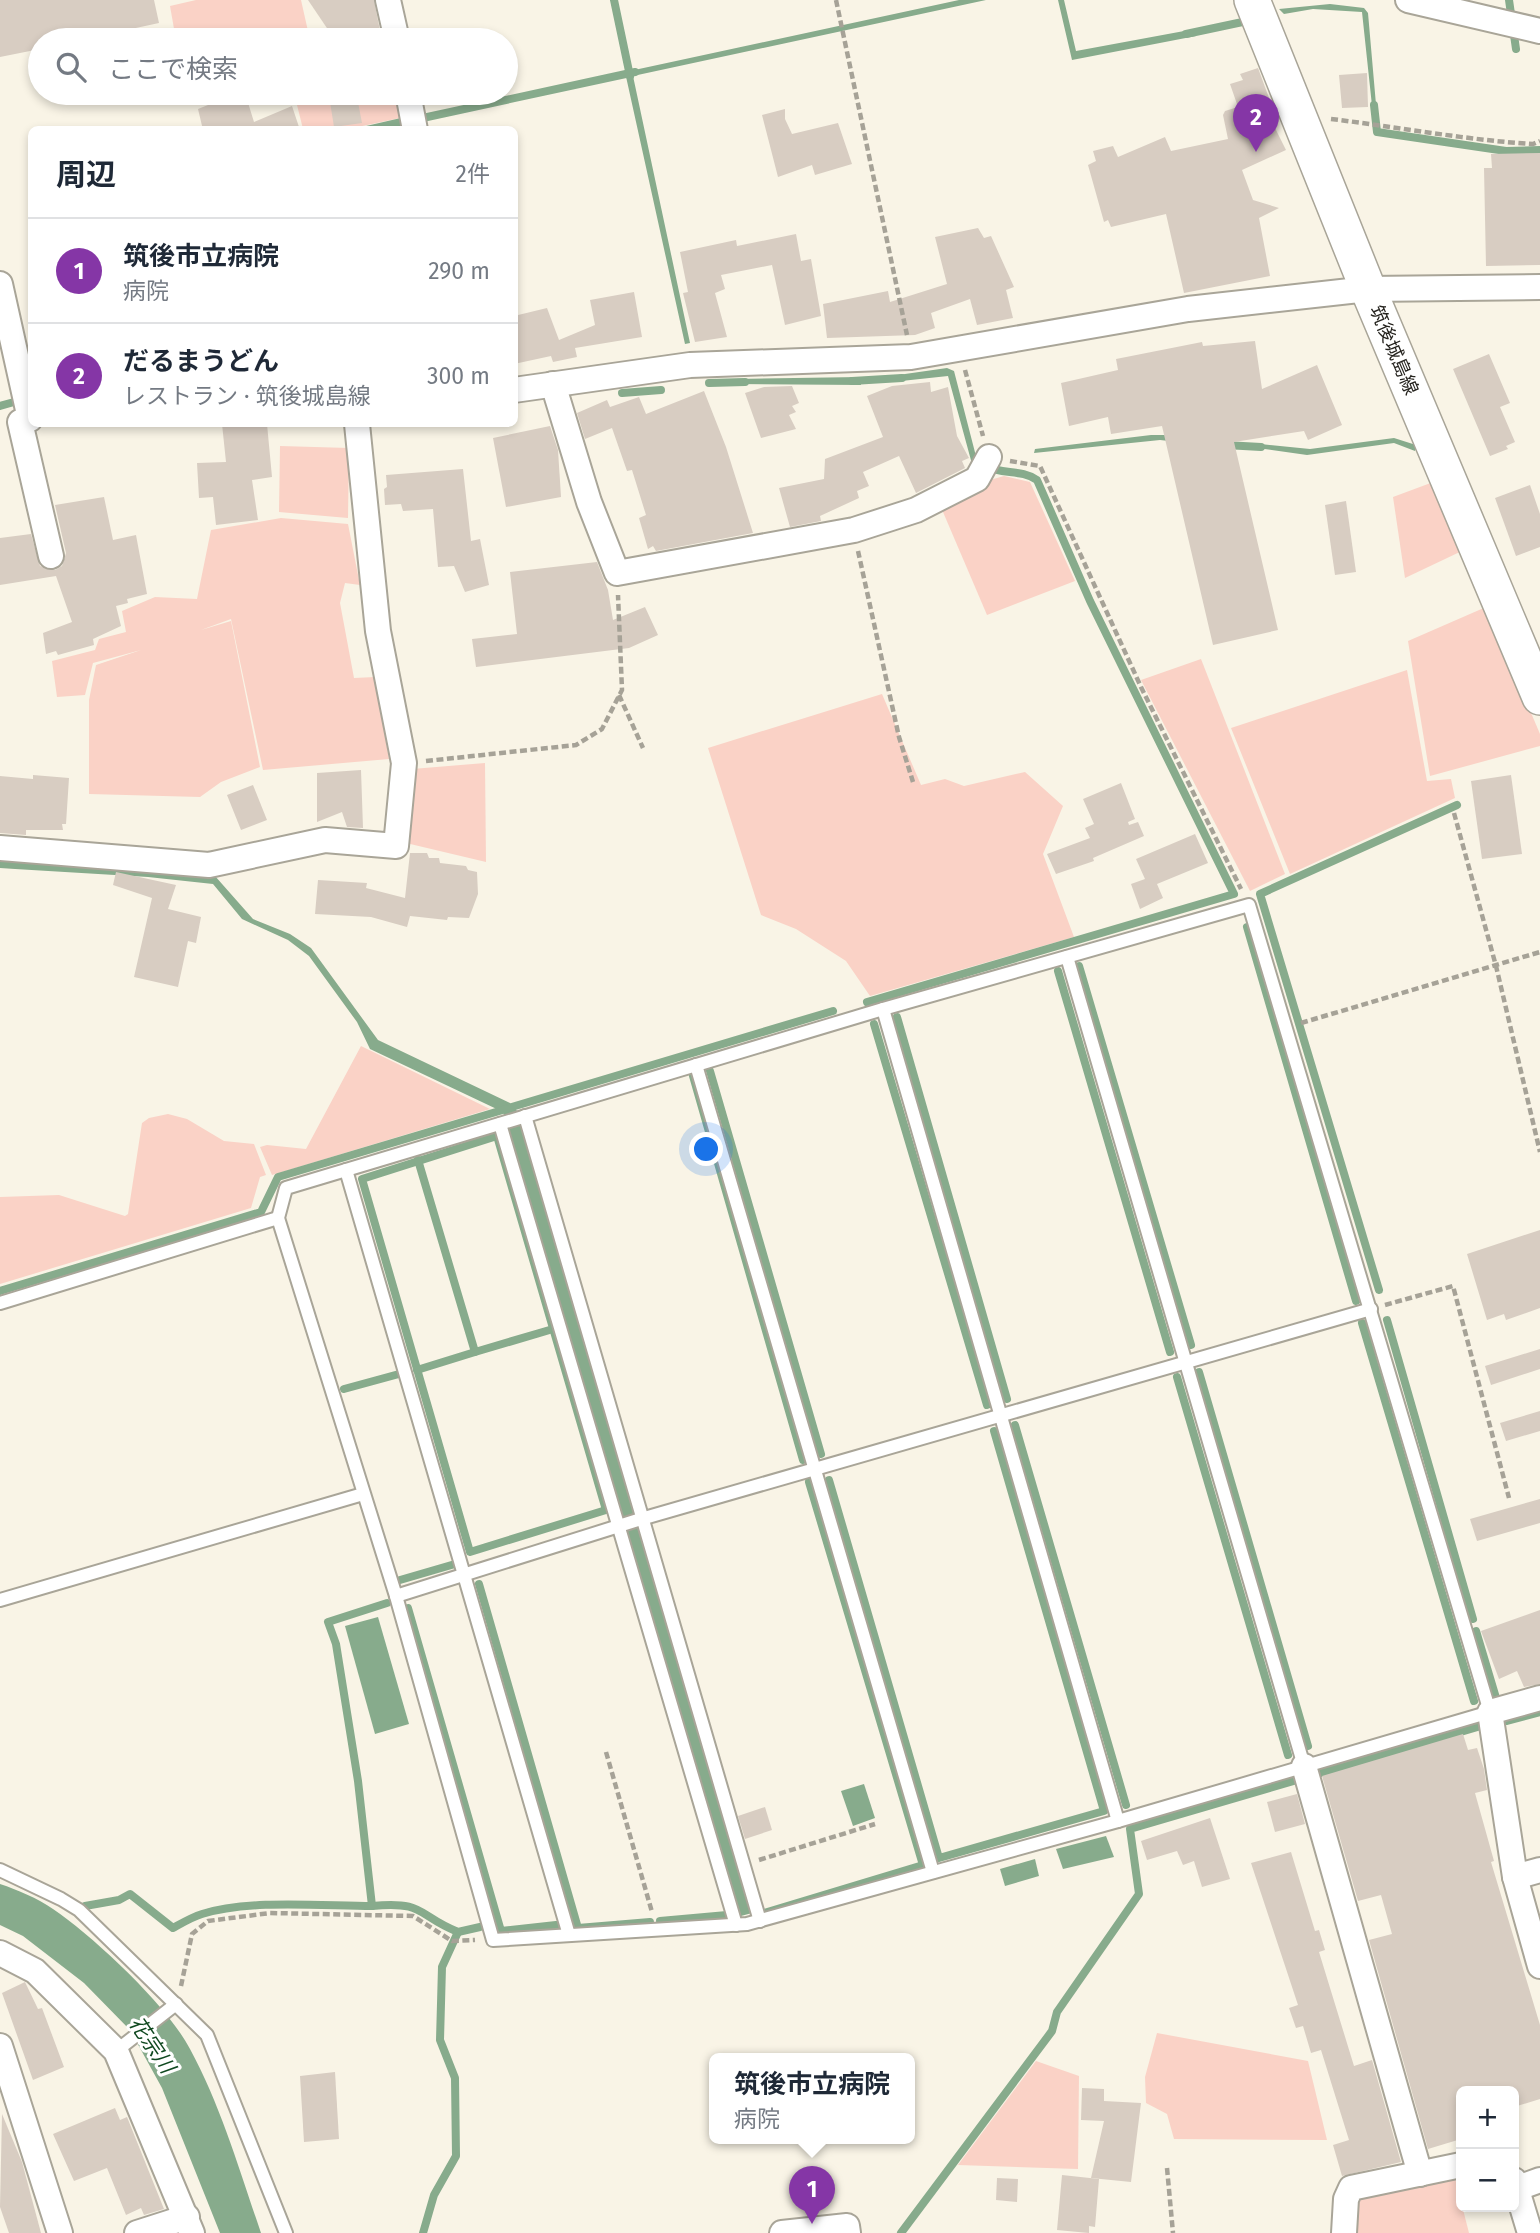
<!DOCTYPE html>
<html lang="ja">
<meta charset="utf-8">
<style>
body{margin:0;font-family:"Fira Sans","Noto Sans JP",sans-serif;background:#f6f6f7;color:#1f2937}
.controls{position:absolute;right:21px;bottom:21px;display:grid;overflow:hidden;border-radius:10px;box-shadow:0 4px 10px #0003}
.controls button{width:63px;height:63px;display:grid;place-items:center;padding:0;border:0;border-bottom:2px solid #e0e1e3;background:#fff;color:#1f2937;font:35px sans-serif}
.you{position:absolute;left:707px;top:1150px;width:24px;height:24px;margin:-18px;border:5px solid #fff;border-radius:50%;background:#1a73e8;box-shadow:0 0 0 10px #1a73e833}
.badge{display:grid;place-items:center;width:46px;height:46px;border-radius:50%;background:#8536a6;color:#fff;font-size:23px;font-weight:700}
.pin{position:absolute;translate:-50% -58px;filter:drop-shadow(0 2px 4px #0008)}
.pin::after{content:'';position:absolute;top:37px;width:24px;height:21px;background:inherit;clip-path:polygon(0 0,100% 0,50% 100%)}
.popup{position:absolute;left:709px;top:2053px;width:206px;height:91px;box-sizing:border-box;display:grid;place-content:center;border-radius:10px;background:#fff;filter:drop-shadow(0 2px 5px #0005);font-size:23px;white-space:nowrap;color:#747a83}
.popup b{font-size:26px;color:#1f2937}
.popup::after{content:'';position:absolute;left:50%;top:100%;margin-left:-14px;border:14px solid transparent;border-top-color:#fff}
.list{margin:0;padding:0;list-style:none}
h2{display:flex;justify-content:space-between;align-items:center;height:91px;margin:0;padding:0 28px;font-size:30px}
h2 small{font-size:23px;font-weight:400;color:#747a83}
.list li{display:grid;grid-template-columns:46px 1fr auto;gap:21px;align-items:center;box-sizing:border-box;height:105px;padding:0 28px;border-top:2px solid #e0e1e3}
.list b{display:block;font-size:26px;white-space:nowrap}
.list p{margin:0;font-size:23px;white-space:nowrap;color:#747a83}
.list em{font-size:23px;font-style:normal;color:#747a83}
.icon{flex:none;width:38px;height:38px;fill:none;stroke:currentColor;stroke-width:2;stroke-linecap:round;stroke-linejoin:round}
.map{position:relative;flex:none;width:1540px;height:2233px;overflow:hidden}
.search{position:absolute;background:#fff;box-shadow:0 4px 10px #0003;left:28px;top:28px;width:490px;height:77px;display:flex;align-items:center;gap:18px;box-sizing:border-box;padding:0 24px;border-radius:38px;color:#747a83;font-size:26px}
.panel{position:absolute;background:#fff;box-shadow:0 4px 10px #0003;left:28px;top:126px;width:490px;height:301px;border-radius:10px}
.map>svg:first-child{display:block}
</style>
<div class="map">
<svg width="1540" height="2233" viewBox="0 0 1540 2233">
<rect width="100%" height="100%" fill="#f9f4e6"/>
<g fill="#fad2c6">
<polygon points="196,0 301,0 310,40 176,40 170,6"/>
<polygon points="294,93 399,93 405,117 348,129 303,129"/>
<polygon points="280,446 349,448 348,518 279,512"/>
<polygon points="1004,476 1030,482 1075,581 987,615 940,505 990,480"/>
<polygon points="1436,481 1464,550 1405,578 1393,497"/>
<polygon points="281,518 348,524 360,585 345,583 340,603 354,678 375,677 389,759 263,770 231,619 201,630 231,621 260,767 221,782 200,797 89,794 89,700 96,665 141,650 93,663 85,695 57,697 52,661 95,650 99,639 126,632 122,611 155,597 197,599 211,530"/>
<polygon points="1486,607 1540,734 1540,746 1430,776 1408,641"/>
<polygon points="1201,659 1285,874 1250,891 1141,680"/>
<polygon points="1407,670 1427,781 1451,779 1455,798 1290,874 1231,728"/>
<polygon points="882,694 921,785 945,779 964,786 1025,772 1063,806 1043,854 1074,937 870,996 846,961 796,929 761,915 708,748"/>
<polygon points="485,763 486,862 406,843 412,769"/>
<polygon points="361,1046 490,1109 272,1175 260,1147 267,1145 306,1149"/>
<polygon points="168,1114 187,1119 224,1141 254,1144 266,1175 260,1177 251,1208 0,1284 0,1197 59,1195 125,1216 128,1214 142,1123 149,1118"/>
<polygon points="1157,2033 1308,2061 1327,2140 1174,2139 1167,2114 1146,2103 1145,2077"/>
<polygon points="1036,2061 1079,2076 1078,2169 958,2165"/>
<polygon points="1454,2174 1469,2233 1349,2233 1353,2195"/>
</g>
<g fill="#87ab8c">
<polygon points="959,0 986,0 633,76 690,343 685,344 625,72"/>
<polygon points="1058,0 1064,0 1076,51 1195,29 1196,36 1072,60"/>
<polygon points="1330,4 1364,8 1368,13 1377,116 1373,115 1362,12 1313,9 1284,14 1279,9"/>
<polygon points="947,368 954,371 978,464 972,464 948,376 892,382 891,376"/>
<polygon points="860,377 861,385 735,384 735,379"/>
<polygon points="1151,435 1169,435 1223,447 1160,440 1034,453 1035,449"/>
<polygon points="1394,438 1416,445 1415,451 1394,443 1307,455 1250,447 1251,443 1310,449"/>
<polygon points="0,861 215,876 253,919 290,934 311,948 378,1040 510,1103 518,1112 752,1913 741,1916 503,1112 370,1049 357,1022 309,956 288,940 242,919 213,884 148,877 15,869 0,868"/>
<polygon points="378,1617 409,1724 375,1734 345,1626"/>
<polygon points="864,1784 875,1818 853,1826 841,1791"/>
<polygon points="1106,1836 1114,1857 1063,1869 1056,1849"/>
<polygon points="1035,1859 1039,1876 1005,1886 1000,1869"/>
<path d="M0,1884C18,1890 37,1898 53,1909C94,1937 167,2005 190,2049C221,2106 240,2172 261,2233H220L162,2088L130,2030L84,1983L23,1936L0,1925Z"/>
</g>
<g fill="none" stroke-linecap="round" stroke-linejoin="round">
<g stroke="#87ab8c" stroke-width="8">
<polyline points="614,0 630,76"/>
<polyline points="1509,0 1516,49"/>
<polyline points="1186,34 1252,20"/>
<polyline points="1374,105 1377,132 1506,151 1540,150"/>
<polyline points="418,119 635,72"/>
<polyline points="367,130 406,121"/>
<polyline points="852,381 902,378"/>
<polyline points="709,383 745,382"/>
<polyline points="622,393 661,390"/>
<polyline points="0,406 14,402"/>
<polyline points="1225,445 1261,447"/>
<polyline points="1247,927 1356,1301"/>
<polyline points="1079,966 1191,1345"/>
<polyline points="1058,971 1170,1352"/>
<path d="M867,1002L1234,894L1090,601L1037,480C1021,469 1002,475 986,466"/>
<polyline points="897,1017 1007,1399"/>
<polyline points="874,1024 987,1405"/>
<polyline points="710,1071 821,1454"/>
<polyline points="693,1076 803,1460"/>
<polyline points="505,1109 833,1011"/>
<polygon points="497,1136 606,1510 470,1552 362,1179"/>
<polyline points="418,1160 475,1352 553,1329"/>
<polyline points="1379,1290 1260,894 1457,805"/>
<polyline points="0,1291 261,1212 278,1177 506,1109"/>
<polyline points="1387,1320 1473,1619"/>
<polyline points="1362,1323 1474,1701"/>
<polyline points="417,1370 475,1352"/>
<polyline points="1199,1372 1308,1746"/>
<polyline points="1177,1377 1288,1755"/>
<polyline points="344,1389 399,1374"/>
<polyline points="1015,1425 1126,1805"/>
<polyline points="829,1480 939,1858 1104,1811 994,1431"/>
<polyline points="400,1580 455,1564"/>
<polyline points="479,1584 578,1928 650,1922"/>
<polyline points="408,1608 501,1931 556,1925"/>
<polyline points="1476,1631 1496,1698"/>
<polyline points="1507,1721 1540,1712"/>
<path d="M85,1906L119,1900L130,1894L173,1928C182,1923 192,1917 202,1914C249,1899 323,1906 372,1906L358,1781L336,1644L328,1622L387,1603"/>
<path d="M372,1906C426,1901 416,1915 458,1932L480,1927"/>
<polyline points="761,1914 923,1865 809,1482"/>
<polyline points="660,1921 727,1915"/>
<polyline points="423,2233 434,2195 456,2156 455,2078 440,2040 442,1967 458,1932"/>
<polyline points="901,2233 1052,2031 1057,2012 1139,1894 1130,1829 1481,1726"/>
</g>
</g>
<g fill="#d8cdc2">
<polygon points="0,0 154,0 159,23 80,40 40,40 40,49 0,57"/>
<polygon points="308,0 374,0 381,36 371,40 335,40"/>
<polygon points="1258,68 1275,114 1276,121 1272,122 1286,150 1242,170 1253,200 1279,208 1259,218 1270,276 1184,293 1166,214 1111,227 1108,220 1104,222 1088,165 1096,161 1093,151 1113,146 1118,157 1165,137 1171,151 1228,139 1223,115 1225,111 1238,107 1230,84 1243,80 1240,74"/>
<polygon points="1367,73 1368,107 1342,108 1339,75"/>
<polygon points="203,93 245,93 254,122 292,106 300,130 203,130 198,109 208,105"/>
<polygon points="357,97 362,123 334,127 330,102"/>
<polygon points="785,109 785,119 792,134 838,123 852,164 815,175 812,165 778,177 762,115"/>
<polygon points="1540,153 1540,265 1486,266 1484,168 1492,168 1491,154"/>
<polygon points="978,228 984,238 991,236 1014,287 1006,290 1013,318 977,325 970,299 931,313 935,328 915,335 827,338 823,304 888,291 890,302 947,284 935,237"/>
<polygon points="796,234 801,261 811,259 821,316 785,325 772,265 721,275 725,289 715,293 727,337 695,342 683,293 688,292 680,252 736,240 737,246"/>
<polygon points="634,292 642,337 575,348 577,357 553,362 551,356 514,364 514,316 547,308 559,340 595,325 590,300"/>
<polygon points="1255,341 1262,389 1317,365 1342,425 1308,440 1304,431 1234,442 1278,630 1213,645 1162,426 1111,434 1108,417 1069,426 1061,383 1118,370 1116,359 1202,342 1203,346"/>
<polygon points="1489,354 1510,403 1500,407 1515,442 1506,446 1508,449 1490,456 1453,369"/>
<polygon points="930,382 931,392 948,387 957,436 969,458 962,461 965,468 916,493 899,456 863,472 869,486 857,491 859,498 820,516 821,521 790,527 779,488 824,479 825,459 883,437 867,396 892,386"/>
<polygon points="792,386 799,403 792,406 796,412 789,415 796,429 761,438 745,393 764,387"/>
<polygon points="704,391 726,447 753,533 656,551 653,546 648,549 639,518 646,515 632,470 627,471 612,428 585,439 577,413 607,400 610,407 639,397 646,414"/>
<polygon points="222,424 267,424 272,477 252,480 258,520 216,525 213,497 199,498 197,463 226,462"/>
<polygon points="550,426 558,450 561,497 506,507 493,438"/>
<polygon points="463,469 471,541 480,539 489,585 465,592 454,566 438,567 433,509 403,511 401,504 385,505 384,489 387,487 386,475"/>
<polygon points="1530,485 1540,514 1540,547 1516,556 1495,498"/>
<polygon points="104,497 113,540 136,535 147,594 127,599 128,603 116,606 121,626 93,639 94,645 58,655 56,651 46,654 43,633 72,622 56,576 0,585 0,538 31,534 40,566 55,570 62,566 66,553 55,505"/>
<polygon points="1346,501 1356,572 1335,575 1325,505"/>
<polygon points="597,562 608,590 613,620 645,607 658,635 629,648 476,667 472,639 517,634 510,572"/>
<polygon points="361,770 363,828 347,827 342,812 317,822 317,773"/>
<polygon points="33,775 69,778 66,824 62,824 63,830 26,830 26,835 0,833 0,776 33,779"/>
<polygon points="1511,775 1522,854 1482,859 1471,781"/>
<polygon points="1121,783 1135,819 1128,822 1129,825 1138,822 1144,836 1093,858 1094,861 1056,874 1047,854 1090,838 1085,828 1094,824 1083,799"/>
<polygon points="253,785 267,820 241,830 227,795"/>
<polygon points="1195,834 1208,863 1157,884 1163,898 1140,909 1131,884 1145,879 1136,859"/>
<polygon points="410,853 427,853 429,858 439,858 440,863 466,866 468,870 477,872 478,894 469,918 448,917 447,920 410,916 407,927 371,917 315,914 318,880 367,883 366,888 405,898"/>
<polygon points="116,872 176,885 168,909 201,917 196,943 188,941 178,987 134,977 152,898 113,885"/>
<polygon points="1540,1230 1540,1308 1506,1320 1504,1314 1487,1320 1467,1254"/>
<polygon points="1540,1349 1540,1369 1491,1385 1485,1366"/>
<polygon points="1540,1411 1540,1431 1506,1441 1500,1423"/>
<polygon points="1540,1499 1540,1523 1477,1541 1470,1519"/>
<polygon points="1540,1610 1540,1684 1524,1687 1517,1671 1499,1679 1481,1631"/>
<polygon points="1463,1734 1468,1750 1477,1748 1484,1769 1487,1790 1475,1793 1494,1861 1491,1862 1540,2025 1540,2099 1514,2107 1514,2091 1461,2091 1461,2139 1428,2149 1369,1940 1392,1934 1381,1895 1358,1901 1322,1776"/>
<polygon points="1297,1794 1305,1824 1275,1832 1267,1802"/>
<polygon points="765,1807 772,1830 745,1839 738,1816"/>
<polygon points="1210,1818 1230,1879 1202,1887 1194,1861 1183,1865 1177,1851 1147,1860 1141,1841"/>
<polygon points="1291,1852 1315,1931 1319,1930 1325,1950 1319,1952 1354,2066 1372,2060 1401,2162 1342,2176 1333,2145 1349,2140 1321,2050 1311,2053 1303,2026 1296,2028 1289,2008 1298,2005 1251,1863"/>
<polygon points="25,1982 38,2009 42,2008 64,2067 33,2080 2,1993"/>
<polygon points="335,2072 339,2139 304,2142 300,2076"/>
<polygon points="1082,2088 1104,2089 1104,2101 1141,2103 1131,2182 1091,2178 1104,2121 1081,2120"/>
<polygon points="115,2108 120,2120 127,2117 164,2209 144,2215 141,2208 126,2215 107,2168 74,2181 53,2134"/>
<polygon points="2,2114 22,2162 41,2233 9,2233 0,2207"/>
<polygon points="1062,2175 1099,2179 1095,2227 1089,2226 1089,2233 1057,2230"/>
<polygon points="997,2178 1018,2179 1017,2202 996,2200"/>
</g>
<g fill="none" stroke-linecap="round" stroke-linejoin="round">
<defs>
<g id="service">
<polygon points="1249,905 1490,1712 1118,1821 747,1924 493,1940 396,1596 278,1218 286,1188 883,1009"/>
<polyline points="1067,957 1304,1766"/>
<polyline points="883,1009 1118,1821"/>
<polyline points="696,1065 933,1872"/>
<polyline points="525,1116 760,1921"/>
<polyline points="500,1124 736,1925"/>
<polyline points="346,1170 569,1935"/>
<polyline points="0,1303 278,1218"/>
<polyline points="396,1596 641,1519 1371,1309"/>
<polyline points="0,1600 363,1494"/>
<polyline points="0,1870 61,1899 79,1910 207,2035 286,2233"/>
<polyline points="116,2051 176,2004"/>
</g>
<g id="minor">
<polyline points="388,0 397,40"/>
<polyline points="1408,0 1540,31"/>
<polyline points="408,93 415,130"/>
<polyline points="0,284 30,419"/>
<polyline points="553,384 589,502 617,573 854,530 916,510 977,479 989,457"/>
<polyline points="514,390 690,365 911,357 1188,309 1368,289 1540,287"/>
<polyline points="20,422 51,556"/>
<polyline points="0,848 209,865 325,840 396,846 404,763 378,631 357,424"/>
<polyline points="1540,1698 1490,1712 1515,1877 1540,1966"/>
<polyline points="1304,1766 1420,2174"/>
<polyline points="1515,1877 1540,1870"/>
<polyline points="0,1953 35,1971 116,2051 192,2233"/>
<polyline points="0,2046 60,2233"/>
<polyline points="1514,2180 1530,2233"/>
<polyline points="1518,2188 1540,2180"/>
<polyline points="137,2233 187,2217"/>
<polyline points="782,2233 847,2226 848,2233"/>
<polyline points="1344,2233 1346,2199 1351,2188 1461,2165"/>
</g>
<polyline id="secondary" points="1252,0 1368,289 1540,697"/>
</defs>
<use href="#service" stroke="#a9a598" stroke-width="16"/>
<use href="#minor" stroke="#a9a598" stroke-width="28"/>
<use href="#secondary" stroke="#a9a598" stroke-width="38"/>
<g stroke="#a6a297" stroke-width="4.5" stroke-dasharray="7 3.5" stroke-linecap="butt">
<polyline points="836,0 907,335"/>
<path d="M1331,119C1399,127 1465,140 1533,144L1540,141"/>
<polyline points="965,370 983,436"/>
<polyline points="1010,461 1040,466 1141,687 1241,889"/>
<polyline points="858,551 899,737 913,782"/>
<polyline points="619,695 643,748"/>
<polyline points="426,761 576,745 602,729 622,690 618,595"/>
<polyline points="1454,813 1496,966 1540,1152"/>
<polyline points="1301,1023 1540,952"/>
<polyline points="1385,1305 1453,1286 1509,1498"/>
<polyline points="606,1752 652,1912"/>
<polyline points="759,1860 875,1824"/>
<polyline points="181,1986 192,1934 208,1921 270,1913 413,1916 452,1941 475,1940"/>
<polyline points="1167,2168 1173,2233"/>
</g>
<use href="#service" stroke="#fff" stroke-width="12"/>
<use href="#minor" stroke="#fff" stroke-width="24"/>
<use href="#secondary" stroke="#fff" stroke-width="35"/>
</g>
<g text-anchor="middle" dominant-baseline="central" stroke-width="6" stroke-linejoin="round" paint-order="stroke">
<g font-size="19" fill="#25231e" stroke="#fff">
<text transform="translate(1394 350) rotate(67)">筑後城島線</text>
</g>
<g font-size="21" font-style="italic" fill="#104920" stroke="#fff">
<text transform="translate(152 2045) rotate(56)">花宗川</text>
</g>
</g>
</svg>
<div class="controls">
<button>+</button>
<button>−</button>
</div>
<div class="you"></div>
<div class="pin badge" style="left:812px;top:2224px">1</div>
<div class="popup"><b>筑後市立病院</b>病院</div>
<div class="pin badge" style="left:1256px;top:152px">2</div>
<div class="search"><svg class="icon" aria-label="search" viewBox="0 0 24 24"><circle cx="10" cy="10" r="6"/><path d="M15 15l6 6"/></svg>ここで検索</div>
<section class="panel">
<h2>周辺<small>2件</small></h2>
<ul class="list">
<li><span class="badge">1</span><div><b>筑後市立病院</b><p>病院</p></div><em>290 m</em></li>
<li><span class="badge">2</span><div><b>だるまうどん</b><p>レストラン · 筑後城島線</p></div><em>300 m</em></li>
</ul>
</section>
</div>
